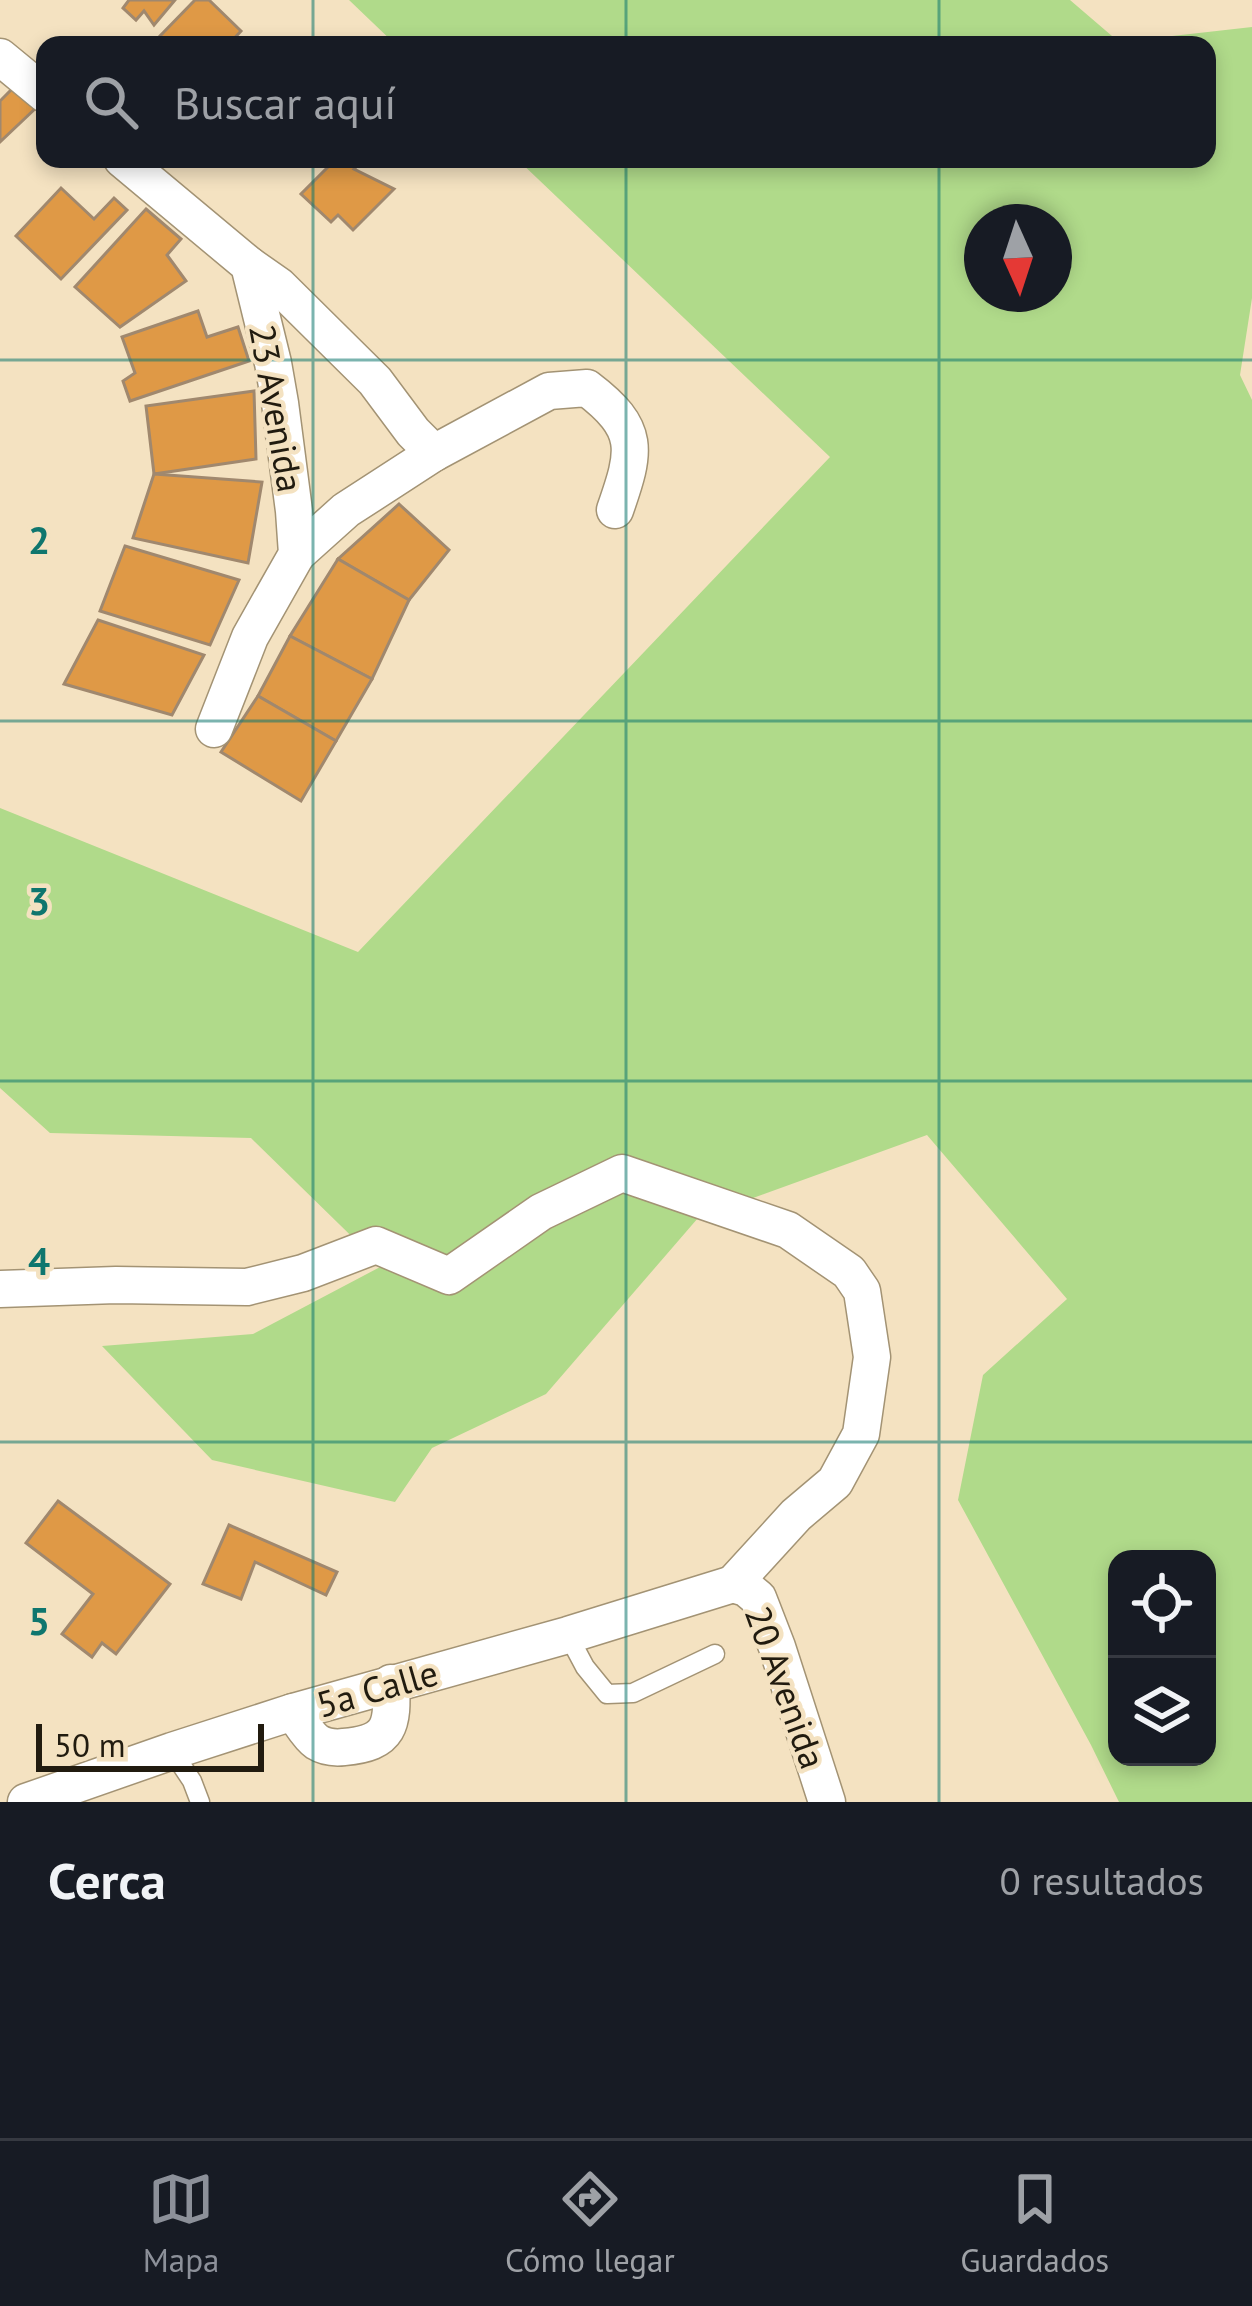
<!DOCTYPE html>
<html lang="es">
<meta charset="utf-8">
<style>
body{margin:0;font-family:"PT Sans",sans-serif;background:#20242c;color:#f1f3f6}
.controls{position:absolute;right:36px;bottom:36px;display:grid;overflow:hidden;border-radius:24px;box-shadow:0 6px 18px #0003}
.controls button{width:108px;height:108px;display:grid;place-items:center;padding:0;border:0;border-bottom:3px solid #363941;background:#171b24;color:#f1f3f6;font:60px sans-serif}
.compass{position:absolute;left:964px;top:204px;width:108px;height:108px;border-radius:50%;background:#171b24;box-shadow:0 6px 18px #0003;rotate:177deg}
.scale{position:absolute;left:36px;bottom:30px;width:228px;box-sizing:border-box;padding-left:12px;border:6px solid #211b0f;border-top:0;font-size:33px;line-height:42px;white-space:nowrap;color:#211b0f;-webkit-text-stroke:9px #f4e2c1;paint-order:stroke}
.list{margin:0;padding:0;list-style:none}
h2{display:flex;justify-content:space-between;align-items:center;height:156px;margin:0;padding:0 48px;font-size:51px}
h2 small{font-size:39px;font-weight:400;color:#9ea1a6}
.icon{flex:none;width:66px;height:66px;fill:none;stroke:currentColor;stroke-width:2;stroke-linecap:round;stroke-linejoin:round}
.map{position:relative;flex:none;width:1252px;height:1802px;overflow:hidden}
.search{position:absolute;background:#171b24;box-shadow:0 6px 18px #0003;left:36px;right:36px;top:36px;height:132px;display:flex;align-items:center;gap:30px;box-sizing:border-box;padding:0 42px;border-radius:24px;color:#9ea1a6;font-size:45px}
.sheet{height:336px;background:#171b24}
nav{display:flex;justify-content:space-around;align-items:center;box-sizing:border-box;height:168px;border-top:3px solid #363941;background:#171b24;font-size:33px;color:#9ea1a6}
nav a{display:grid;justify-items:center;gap:6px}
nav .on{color:#8c9099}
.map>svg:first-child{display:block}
</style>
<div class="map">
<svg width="1252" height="1802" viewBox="0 0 1252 1802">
<rect width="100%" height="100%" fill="#f4e2c1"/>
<path fill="#b0da8a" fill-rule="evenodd" d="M349,0H1070L1119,42L1252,27V298L1240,375L1252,400V1802H1119L1091,1745L958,1500L983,1375L1067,1299L927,1135L698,1218L546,1394L432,1448L395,1502L212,1460L102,1346L253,1334L382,1266L251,1138L50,1133L0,1088V808L358,952L830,457L517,159H1207V45H396ZM982,222H1054V294H982ZM1117,1559H1207V1757H1117Z"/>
<g fill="#df9946" stroke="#a0886e" stroke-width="3">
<polygon points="129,0 175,0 154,25 144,11 136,20 123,8"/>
<polygon points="195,0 209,0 241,31 228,45 169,45 160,36"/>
<polygon points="17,84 38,106 0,142 0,101"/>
<polygon points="336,159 364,159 354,169 394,189 353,230 338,215 331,222 301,194"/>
<polygon points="61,188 94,219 114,198 127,210 61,279 16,236"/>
<polygon points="146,209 181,239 167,255 186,281 120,327 75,287"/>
<polygon points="198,311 207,337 238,327 249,361 130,401 123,381 135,373 122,337"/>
<polygon points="254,391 256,459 154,474 146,406"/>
<polygon points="154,474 262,482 248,563 133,538"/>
<polygon points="399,504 449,550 409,600 338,559"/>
<polygon points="125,546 239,580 210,645 100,611"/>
<polygon points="338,559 409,600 372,679 290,636"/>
<polygon points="98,620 204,655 172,715 64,684"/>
<polygon points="290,636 372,679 336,741 258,696"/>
<polygon points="258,696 336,741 301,801 221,752"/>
<polygon points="58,1501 170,1584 116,1654 102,1643 92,1657 62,1634 93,1594 26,1543"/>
<polygon points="229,1525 337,1572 326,1595 255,1562 241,1599 203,1584"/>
</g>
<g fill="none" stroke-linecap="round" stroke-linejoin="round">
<defs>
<g id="service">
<polyline points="568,1635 585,1667 607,1694 633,1693 715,1654"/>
<polyline points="172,1751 192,1781 200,1802"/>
</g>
<g id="minor">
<polyline points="0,57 45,94"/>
<polyline points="122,159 249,265 273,363 280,403 294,511 297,554 250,637 214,729"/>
<polyline points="249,265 279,286 375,381 413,432 434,453"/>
<path d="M297,554L346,510L434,453L549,391L587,388C641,429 636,450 615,510"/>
<polyline points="0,1289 116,1285 247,1287 303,1273 376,1245 449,1276 541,1212 622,1173 788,1230 849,1272 862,1291 872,1357 861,1434 835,1482 796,1515 733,1584"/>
<polyline points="733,1584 746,1588 758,1598 777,1647 827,1802"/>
<path d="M293,1712C300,1721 308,1736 317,1742C325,1747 335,1748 344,1747C391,1743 393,1725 391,1683"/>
<polyline points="26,1802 172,1751 293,1712 568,1635 733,1584"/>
</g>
</defs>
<use href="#service" stroke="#a39374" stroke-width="21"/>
<use href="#minor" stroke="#a39374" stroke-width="39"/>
<use href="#service" stroke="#fff" stroke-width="18"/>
<use href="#minor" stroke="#fff" stroke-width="36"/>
</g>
<path fill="none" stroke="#0f766e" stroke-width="3" stroke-opacity="0.55" d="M313,0V45M626,0V45M939,0V45M313,159V1802M626,159V1802M939,159V1802M0,360H1252M0,721H1252M0,1081H1252M0,1442H1252"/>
<g text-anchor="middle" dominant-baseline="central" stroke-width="9" stroke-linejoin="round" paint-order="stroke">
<g font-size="36" fill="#211b0f" stroke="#f4e2c1">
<text transform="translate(277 408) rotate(80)">23 Avenida</text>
<text transform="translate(786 1687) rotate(70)">20 Avenida</text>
<text transform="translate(377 1688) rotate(-16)">5a Calle</text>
</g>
</g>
<g font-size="39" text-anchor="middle" font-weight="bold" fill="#0f766e" stroke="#f4e2c1" stroke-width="9" stroke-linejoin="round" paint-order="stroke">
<text x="39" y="554">2</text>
<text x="39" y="915">3</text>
<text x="39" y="1275">4</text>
<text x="39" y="1635">5</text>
</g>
</svg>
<div class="controls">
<button><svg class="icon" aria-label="locate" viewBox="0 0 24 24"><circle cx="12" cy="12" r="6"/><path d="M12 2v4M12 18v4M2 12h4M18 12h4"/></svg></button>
<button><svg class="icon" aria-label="layers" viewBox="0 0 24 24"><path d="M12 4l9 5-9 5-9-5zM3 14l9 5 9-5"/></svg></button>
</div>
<svg class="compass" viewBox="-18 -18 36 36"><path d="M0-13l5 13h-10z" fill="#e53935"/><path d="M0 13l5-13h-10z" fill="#9ea1a6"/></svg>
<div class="scale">50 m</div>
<div class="search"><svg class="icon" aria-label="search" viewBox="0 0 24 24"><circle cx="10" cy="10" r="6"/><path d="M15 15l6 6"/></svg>Buscar aquí</div>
</div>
<section class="sheet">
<h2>Cerca<small>0 resultados</small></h2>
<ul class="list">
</ul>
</section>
<nav>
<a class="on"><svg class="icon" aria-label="map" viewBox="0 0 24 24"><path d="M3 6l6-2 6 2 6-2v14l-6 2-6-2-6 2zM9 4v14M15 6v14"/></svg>Mapa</a>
<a><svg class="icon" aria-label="directions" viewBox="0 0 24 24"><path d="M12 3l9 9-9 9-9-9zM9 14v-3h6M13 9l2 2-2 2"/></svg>Cómo llegar</a>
<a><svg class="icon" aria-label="saved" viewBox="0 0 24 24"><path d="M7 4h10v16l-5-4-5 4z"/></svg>Guardados</a>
</nav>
